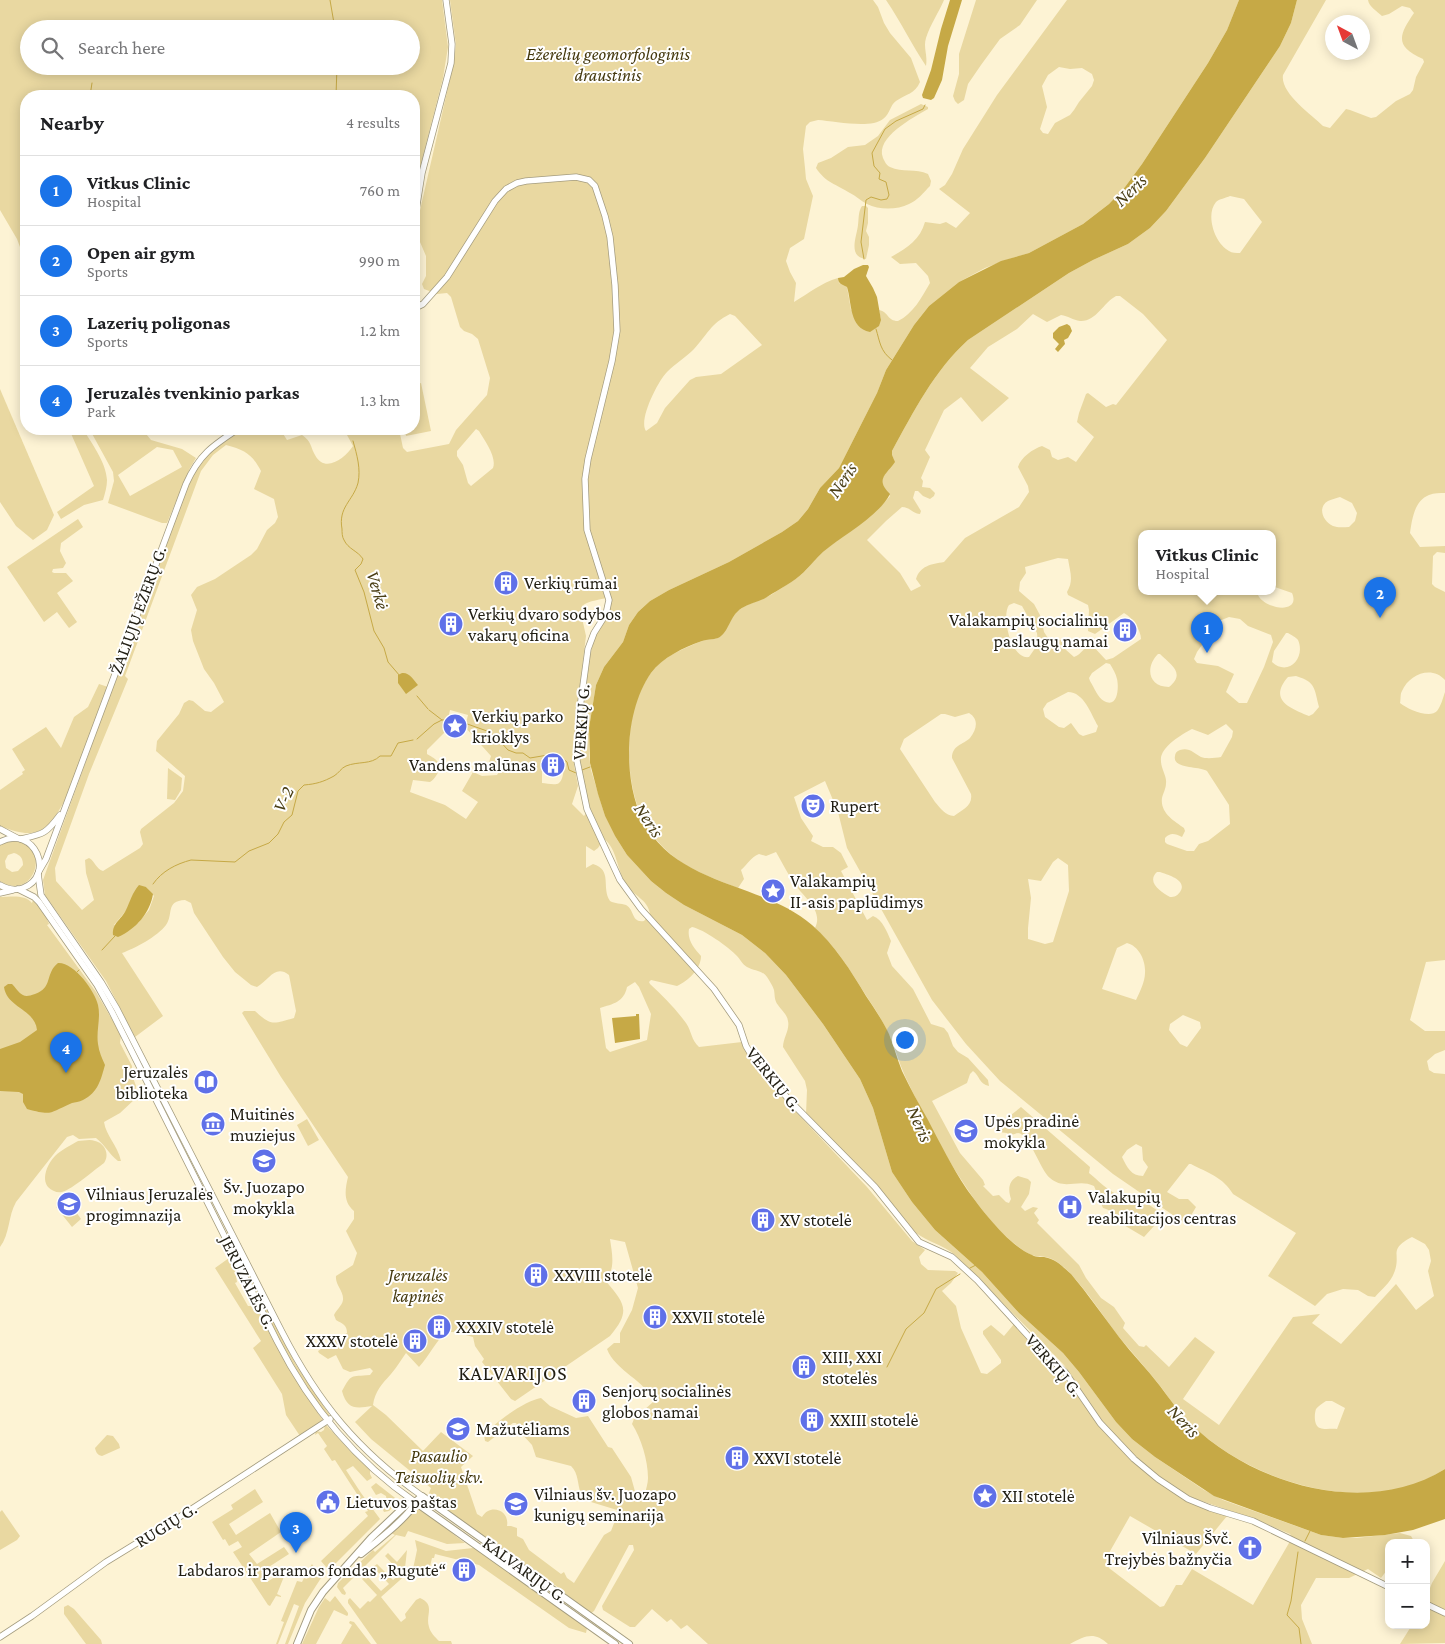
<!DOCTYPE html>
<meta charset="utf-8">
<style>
body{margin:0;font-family:"Crimson Pro",serif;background:#f2f2f2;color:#202124}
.controls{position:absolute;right:15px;bottom:15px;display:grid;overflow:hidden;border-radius:10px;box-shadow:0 2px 12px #0003}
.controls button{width:45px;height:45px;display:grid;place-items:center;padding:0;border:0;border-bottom:1px solid #e0e0e0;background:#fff;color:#202124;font:25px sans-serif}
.compass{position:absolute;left:1325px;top:15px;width:45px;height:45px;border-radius:50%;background:#fff;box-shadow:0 2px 12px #0003;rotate:319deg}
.you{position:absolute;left:904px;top:1039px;width:18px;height:18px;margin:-12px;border:4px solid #fff;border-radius:50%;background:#1a73e8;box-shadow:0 0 0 8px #1a73e833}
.badge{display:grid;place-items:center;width:32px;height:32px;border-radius:50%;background:#1a73e8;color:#fff;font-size:16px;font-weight:700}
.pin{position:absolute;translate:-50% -41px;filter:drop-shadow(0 1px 2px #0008)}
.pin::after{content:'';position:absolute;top:26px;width:18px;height:15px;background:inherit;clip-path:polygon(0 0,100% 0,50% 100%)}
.popup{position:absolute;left:1138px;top:530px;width:138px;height:65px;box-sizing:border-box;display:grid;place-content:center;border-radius:10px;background:#fff;filter:drop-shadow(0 1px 4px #0005);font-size:16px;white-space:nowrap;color:#757577}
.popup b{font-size:19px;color:#202124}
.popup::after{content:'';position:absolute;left:50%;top:100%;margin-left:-10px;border:10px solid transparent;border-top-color:#fff}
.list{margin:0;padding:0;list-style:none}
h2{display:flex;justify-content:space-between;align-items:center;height:65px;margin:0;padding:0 20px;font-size:21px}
h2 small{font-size:16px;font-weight:400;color:#757577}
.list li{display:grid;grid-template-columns:32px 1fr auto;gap:15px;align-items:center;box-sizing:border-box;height:70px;padding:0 20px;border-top:1px solid #e0e0e0}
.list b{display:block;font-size:19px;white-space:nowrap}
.list p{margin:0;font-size:16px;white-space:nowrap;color:#757577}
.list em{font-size:16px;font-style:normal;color:#757577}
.icon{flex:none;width:28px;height:28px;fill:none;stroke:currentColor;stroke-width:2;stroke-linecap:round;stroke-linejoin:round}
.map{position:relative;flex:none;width:1445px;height:1644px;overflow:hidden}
.search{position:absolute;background:#fff;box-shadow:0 2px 12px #0003;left:20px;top:20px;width:400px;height:55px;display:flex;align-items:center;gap:12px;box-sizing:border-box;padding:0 18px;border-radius:28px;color:#757577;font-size:19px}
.panel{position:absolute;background:#fff;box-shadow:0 2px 12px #0003;left:20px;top:90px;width:400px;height:345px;border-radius:20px}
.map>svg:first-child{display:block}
</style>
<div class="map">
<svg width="1445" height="1644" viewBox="0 0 1445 1644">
<rect width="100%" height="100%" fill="#fdf3d4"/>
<g fill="#e9d8a1" fill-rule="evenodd">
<path d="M0,0H442L448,47L443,78L414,191V96H26V263L17,239L0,210ZM29,29H411V66H29Z"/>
<path d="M450,0H873L878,7L884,23L890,33L911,58L920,82C915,94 906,94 896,101C890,105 890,114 883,119C871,129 834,121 818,120L810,122L806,126L803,149L805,168L806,179L813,196L804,239L790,248L786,261L790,272L796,283L794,302C809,293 821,283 838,278L839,283L847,287L851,310L881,320L879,310C889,312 887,321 898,321C913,314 922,297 930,283L928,276L916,263L900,264L891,257C907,248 920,240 925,222L940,224L946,222L956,228L970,213L939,189L945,185L952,174L963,149L997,95L1067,0H1239L1227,30L1208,63L1142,164L1125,187L1109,204L1083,224L1029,253L1006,260L985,268L959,282L929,306L914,325L886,370L877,393L839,468L820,488L808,509L798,521L782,532L729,562L669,590L650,601L638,612L629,625L623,642L604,667L596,685L589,728V756L591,770L605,816L615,836L627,855L651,881L666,893L684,905L742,935L765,953L786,975L823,1024L860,1079L873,1108L892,1172L912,1202L935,1230L982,1272L1019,1313L1063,1353L1079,1372L1116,1422L1132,1439L1155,1457L1204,1490L1223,1500L1321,1535L1343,1538H1356L1400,1533L1411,1536L1415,1543H1389V1571L1387,1570L1381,1578L1368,1569L1349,1578H1316L1301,1605L1302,1619L1312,1644H1108C1094,1631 1085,1636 1070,1644H708L687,1625L681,1629L671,1619L667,1622L652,1609L635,1627H630L603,1610L602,1606L634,1550L633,1545H629L594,1611L590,1614L555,1585L545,1581L431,1500L429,1493L431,1488L371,1439L355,1422L372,1406C355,1409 347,1409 342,1391C352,1373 350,1377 370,1375L373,1371L370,1368L350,1372L343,1369L336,1355L328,1359L319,1353L318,1351L347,1333C347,1325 343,1324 336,1320L334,1315C336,1310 342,1306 343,1300C344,1291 335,1285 336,1276L353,1265L357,1253L346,1231L354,1219V1211C343,1202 345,1190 348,1177L281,1077L242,1013L244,1011H255C271,1026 273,1024 294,1018L296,1011L289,975C275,964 269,980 257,987L251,985L235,972L223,957L194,913L191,903L185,900C165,901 174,914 166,925C158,936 134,949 122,953L163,1016L135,1037L106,981L45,895L43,880L152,579L192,477L206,455L243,429H280L287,440L302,435C312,442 310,446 315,455C325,474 345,458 353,446L347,435L350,434L353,429H399L403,448L407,452L449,444L456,430L487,395L490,378L478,339L472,334L464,331L460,327L451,297L447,293L437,294L424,289L422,284L426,276V256L417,235L418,219L453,66L456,45ZM1059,67L1070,69L1082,68L1092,74L1094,80L1092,86L1079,102L1074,110L1070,115L1055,123L1048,134L1043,133L1040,129L1047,107L1042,86L1048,75ZM730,314L735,316L762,345L721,374L696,377L690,380L665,408L657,423L646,431C638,420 658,381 667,372C676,363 686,357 694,349C708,334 710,324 730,314ZM476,429L479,431C485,441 497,457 493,468L471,486L468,483L463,465L457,456V451ZM226,445C245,450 252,454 261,471L254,489L274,499L278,517L275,523L267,530L257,549L251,555L215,579L197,587L191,595L197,610L191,630L193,641L204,669L214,683L224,702L211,712L205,711L193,701L189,700L184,703L179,714L157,741L156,751L185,776L183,791L174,803L141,829L140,832L143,844L140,848L103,871C96,869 95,861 89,858L85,860L86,873L94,900L82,910L56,881L55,868L89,774L128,679L125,676L201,471L213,455ZM610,597L594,640L585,676L579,743V764L590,808L584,816L572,804L578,786L574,765L576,717L586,636L582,618V606C589,600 601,600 610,597ZM450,710L468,715L465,727L491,756L489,762L500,770L497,775L482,776L473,772L462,791L478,802L466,819L445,805L410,792L413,780L430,782C435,779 443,768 437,761C435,758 430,756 427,754V750L445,732ZM542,758C546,757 554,756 558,758C566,761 564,780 559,783C555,786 547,783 542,783ZM604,839C617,848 617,871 626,884C633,896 648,899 650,914L644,921C631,923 635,910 626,905C621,903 615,904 610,901C601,887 613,870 593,864L586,868V846L594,851L598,848ZM146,887L154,896L149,910L138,923L114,925ZM692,927C703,929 729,947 737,956C740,959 742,964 747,967C754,971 762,970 767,977C769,980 773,986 774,990C775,995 774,1000 778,1005C781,1010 787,1014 788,1021C790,1030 783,1038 783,1047L805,1081L807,1090L806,1114L872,1179L916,1233C928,1242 943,1245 954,1254L1064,1365L1097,1414L1118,1440L1152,1471L1179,1490L1193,1498L1257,1520L1290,1534L1292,1537L1289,1543L1253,1605L1192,1569L1182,1585H1176L1164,1606L1160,1607L1109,1568L1106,1562L1109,1553L1130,1516L1196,1554L1227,1516L1184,1499L1159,1483L1130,1459L1103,1431L1068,1383L1014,1324L1004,1336L991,1325L983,1331V1334L1001,1360V1363L987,1374L981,1373L961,1328L956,1306L942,1291L951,1283L958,1273L955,1271L928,1270L921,1264L919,1257L925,1250L912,1241L867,1187L778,1093L750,1058L742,1042L699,1047C691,1040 692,1032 686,1023C675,1008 663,996 650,984L649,982L651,980L677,986C688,981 701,969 701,956C694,948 687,940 689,929ZM635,982L639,987L651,1014L647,1040L610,1052L606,1048L600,1008C613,1004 624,1002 627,987ZM610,1239L625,1242L638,1288L632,1310L620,1333V1343H614L607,1349C615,1371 647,1381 653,1402L634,1419L632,1424C641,1438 648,1460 648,1478C648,1483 646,1489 645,1494L639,1496L636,1495L631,1477L612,1448L608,1447L588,1416L576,1418L550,1406L541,1398C526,1400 494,1423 484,1435L485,1441L488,1442L513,1423H516L522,1434L532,1445L536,1457L571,1466C579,1474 577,1484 581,1494L591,1502L617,1510L618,1513L611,1531L604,1535L574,1583L567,1578L564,1572L561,1574L529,1550L523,1539L517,1536V1528L511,1526H507C510,1510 490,1503 482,1517L477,1514L461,1467L473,1456L441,1432L423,1451L386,1415L373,1405C375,1391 382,1384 391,1374C397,1367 401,1360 406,1353L419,1367C429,1356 436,1341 446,1332H463L462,1334L473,1337L475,1346L484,1359L482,1362L511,1399L515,1401L610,1336C632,1310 624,1303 605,1280C616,1270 612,1253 610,1239Z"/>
<path d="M886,0H944C939,12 930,25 926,38C923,47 928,56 926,66C912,45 901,22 886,0Z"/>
<polygon points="976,0 1037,0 1020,25 1000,39 981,65 968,84 964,100 958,104 955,101 953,96 959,74 959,54"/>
<path d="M1297,0H1326L1283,75C1280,93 1311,114 1323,126L1330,128L1346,109L1350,110L1371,118L1376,117L1396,101L1410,94L1413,90L1416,77L1424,62L1423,59C1394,46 1399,35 1414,13L1410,8L1402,6L1389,14L1382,16C1377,11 1369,7 1368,0H1445V493C1440,493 1434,493 1429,495C1414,501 1412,520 1410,533L1420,547L1445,546V553L1437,552L1433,556L1432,584L1435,587L1445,592V680C1432,665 1409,674 1402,691C1400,694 1401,699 1400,703C1407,709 1430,719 1437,711C1441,706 1443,698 1445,692V960L1426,962L1410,1020L1425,1031H1445V1050L1435,1054L1427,1061L1429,1070L1434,1073L1445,1074V1469C1433,1476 1421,1483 1408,1487C1334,1507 1242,1475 1189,1422C1178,1412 1170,1399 1161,1387C1148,1370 1133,1354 1119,1337C1103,1316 1088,1292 1069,1272C1063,1266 1055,1259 1046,1257C1040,1256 1035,1257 1029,1254C1002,1238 981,1210 964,1184C941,1150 922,1112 905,1076C899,1063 896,1050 890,1037C884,1023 876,1010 867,997C852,973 837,948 815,928C824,910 803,897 794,883C787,873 782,862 776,852L766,856L759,854C750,858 748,864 741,870L744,879L738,888C713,878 685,869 665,849C655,839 646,828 641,815C623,774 623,702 656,667C667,655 687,647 702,641C706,639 712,640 717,638C728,632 728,620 737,612C747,603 763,600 774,593C784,586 796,580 805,571C811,565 816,557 823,552C845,533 871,519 890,496C887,492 884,489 883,485C879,475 892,468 894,460L892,456V451C914,411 934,371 968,340L1069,273L1093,260L1128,244L1150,228L1166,211L1205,158L1280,46L1291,23ZM1230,196L1244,199L1262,222L1240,253C1236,253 1232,253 1229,251C1215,244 1205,215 1216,202C1219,199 1226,198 1230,196ZM1116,296H1120L1143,314L1167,340L1116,405L1113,404L1106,407L1088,393L1086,394L1079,413L1077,422L1094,437L1076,462L1068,457L1058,460L1052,457L1050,450L1042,446C1033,449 1021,457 1018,467L1028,486L1029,492L1019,507L965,538L944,562C931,564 920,566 916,579L921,586L911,591L900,573L867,540L886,521L902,507C910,507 913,514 920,514L921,511L913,498L915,491H918L923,496L930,499L934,496L935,493L930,488L922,487L923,481L921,478L930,457L925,450L944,410L961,397L982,422L1009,398L970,368L988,347L1017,329L1033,314L1047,322L1061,315C1068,316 1073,320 1080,321C1096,322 1103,303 1116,296ZM1340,497L1352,503L1357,513L1355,521L1349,527C1344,527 1338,528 1333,526C1323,522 1317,507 1328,501C1332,499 1337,498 1340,497ZM1142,534H1272V586L1292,593C1302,616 1260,609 1257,592H1142ZM1058,558L1068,559C1070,572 1074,580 1067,592L1068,595L1088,605L1089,610L1088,631L1095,634L1124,613C1132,617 1141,630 1141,639L1113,658L1106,660L1091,644C1084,647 1082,654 1074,657L1065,649L1061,640L1048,638L1044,632L1041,617L1034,604L1019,591L1020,582L1026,573L1025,567ZM1014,603L1022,606L1037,633L1038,644L1029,657C1011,660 1001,616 1009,605ZM1229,617L1240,619L1248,626L1271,635L1273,642L1264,667L1247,703H1239L1226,692L1234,674L1218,666L1197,663L1194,659L1197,652L1219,621ZM1286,633H1288C1291,635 1296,637 1298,640C1306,658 1288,677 1272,662L1274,651ZM1158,654H1160C1171,665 1186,673 1169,687C1148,687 1145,667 1158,654ZM1106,663L1110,664C1113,669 1116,674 1117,679C1119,687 1118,709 1104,701C1098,698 1094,687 1090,681L1089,678L1092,673ZM1296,676C1316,682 1314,688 1319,707L1313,714L1309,716C1290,708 1268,700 1288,677ZM1068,692C1084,692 1091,714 1098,726L1096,732L1083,736L1079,734L1071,723L1064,728L1059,727L1045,717L1043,709L1047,703ZM969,713C979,719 977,729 970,738C963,745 952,745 952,758L971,794C973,806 962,810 954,816C945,815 941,809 935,802L900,749L904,739L941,714H945L955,717ZM1226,724L1233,731L1232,737L1221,757C1215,758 1206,759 1201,757C1194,753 1189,747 1180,750C1177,751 1175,753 1175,756C1172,769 1199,766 1207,771L1229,805L1230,824L1208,841L1199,844L1194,851H1187L1167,844L1165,842V838C1171,832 1175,834 1182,837L1185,831L1184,828C1174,821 1160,813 1162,798C1163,793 1166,789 1166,783C1167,776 1161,769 1161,761C1159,748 1182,734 1192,729L1208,735ZM825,781L838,812L847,848L932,1000L966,1044L1000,1081L1113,1174L1186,1224L1196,1207L1188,1199H1179L1167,1192L1189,1164H1191C1208,1173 1223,1177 1233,1194L1296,1233L1268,1276L1315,1306L1327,1294L1343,1289L1358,1290L1368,1296L1375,1297C1381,1290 1391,1282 1394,1273C1402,1254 1387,1250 1412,1237L1425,1244L1429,1250L1431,1261L1428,1271L1434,1296L1416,1310L1396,1284L1341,1344L1312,1323L1320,1314L1293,1317L1219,1425L1183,1399L1215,1352L1195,1337L1169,1367L1146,1345L1144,1347L1139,1346L1123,1328L1125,1323L1114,1307L1101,1298L1086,1278L1079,1265L1037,1223L1039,1220L1034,1213L1038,1208L1033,1207L1025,1211L1021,1207L1029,1194L1031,1182L1028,1179L1018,1176C1008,1181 1008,1190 1011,1199L1009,1203L1006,1202L999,1195L993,1196L983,1186L985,1185L983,1180L960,1153L932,1101L967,1083L970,1074L973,1071C980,1076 979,1084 989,1086L988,1080L968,1058L958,1052L953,1046L948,1033L944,1028L931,1024L913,989L892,966L887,953L891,941C887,932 883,920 873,916L867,920L841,871L848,867L841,853L833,847H823L811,841L813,836L801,818L794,797ZM1058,858L1068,865L1069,891L1053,942L1045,944L1028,939V928L1031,898L1028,879L1041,881L1053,862ZM1157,872H1160C1168,875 1188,880 1180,892C1177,896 1175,897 1170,897C1161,892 1146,882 1157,872ZM1127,943C1139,946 1146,961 1145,973C1145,981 1140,992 1136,1000L1102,989L1117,948ZM1183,1015L1200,1022L1201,1028L1187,1047L1180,1044L1169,1030L1170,1024ZM1136,1144L1142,1147L1143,1160L1148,1167L1143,1176C1131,1176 1127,1167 1122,1157L1127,1150ZM1326,1401H1332L1345,1408L1337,1429C1332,1428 1325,1430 1320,1428C1314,1426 1314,1415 1316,1409C1318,1406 1322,1404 1326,1401Z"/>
<path d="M921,104L928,107V109C913,118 875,137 883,158C885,162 886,165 890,167C902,173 916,168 928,174L931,181L930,186C924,192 917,201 909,204C897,210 879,210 867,204C861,201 856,196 850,193C836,184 826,183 816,168L818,163L831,158L848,147L865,145L878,136L890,120Z"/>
<path d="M862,206H866L868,208V223L866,231L869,237V245L866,259C847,257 857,236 858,225C859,218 858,212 862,206Z"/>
<polygon points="421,383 431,431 406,436 405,429 414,429 414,385"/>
<polygon points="0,389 54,515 47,530 33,540 16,526 0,502"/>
<path d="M69,429H83C92,444 106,462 107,480C107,487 105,493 103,500L84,505L61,519L57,512L94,486Z"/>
<path d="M92,429H142L151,440L182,449L196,458L190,468L167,523H162L108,503L114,481L113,472L90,430ZM157,447L173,450L182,467L130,496L118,475Z"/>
<polygon points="78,519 83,527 61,543 60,551 66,563 63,568 53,569 52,572 54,573 66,573 73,581 57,593 77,622 69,628 57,612 44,622 7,567"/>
<path d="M99,684L108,687L65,800C47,832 37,841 0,826V790L23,774L22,772L25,770L12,749L46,727L61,748L74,717L88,707Z"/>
<polygon points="168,768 182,778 181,790 175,800 167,799"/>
<path d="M8,841C55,838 36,904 0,881V845ZM14,853C21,855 23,859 23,865L18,871L12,872L6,868L5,861L8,855Z"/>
<path d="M0,897C10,897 25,894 32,903L33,900L36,902L46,917L49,924L47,925L96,992L121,1035L120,1043L132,1066V1075L136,1086L135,1099L120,1113L104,1122C106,1136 117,1144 121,1161H118C109,1154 105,1145 96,1138L79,1139L73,1135L67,1137L16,1202C8,1216 10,1234 0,1247Z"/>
<path d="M1021,1107L1090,1167L1089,1173C1104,1185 1116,1201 1136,1196L1164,1215L1144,1237L1117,1221C1115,1213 1110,1210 1103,1208L1094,1186C1078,1178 1065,1191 1050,1178C1040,1170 1030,1134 1018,1133C1017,1133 1011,1135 1010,1136L1007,1133L998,1132L1011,1115Z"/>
<polygon points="307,1119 319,1140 308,1146 297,1125"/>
<path d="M78,1141C83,1141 90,1139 95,1141C105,1143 110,1155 104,1163C94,1170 73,1189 62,1192C57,1193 52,1191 48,1187C41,1178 48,1163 55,1156C61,1150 71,1145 78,1141Z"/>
<polygon points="67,1199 81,1219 72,1227 56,1207"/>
<path d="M237,1256L255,1285L296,1365L329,1414V1417L327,1416C291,1366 265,1311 237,1256Z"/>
<polygon points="229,1258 231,1258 235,1263 238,1275 236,1276 237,1282 235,1283 248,1306 251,1306 253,1309 255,1308 262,1318 297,1382 322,1419 322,1421 300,1436 286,1415 282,1394 253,1348 261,1341 215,1268"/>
<polygon points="325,1425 327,1426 351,1452 370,1470 370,1474 372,1478 367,1481 353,1466 346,1470 361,1493 380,1519 331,1568 327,1568 321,1561 368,1516 365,1512 368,1511 335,1460 332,1461 324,1449 327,1446 318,1433 315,1435 316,1431 321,1432 324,1430"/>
<path d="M107,1435L113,1436L119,1444L120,1448L102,1456C97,1455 96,1452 95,1448Z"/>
<polygon points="376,1483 399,1501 389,1511 384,1512 383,1510 387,1502 386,1496 381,1493 376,1495 371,1487"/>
<polygon points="255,1489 263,1502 229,1524 236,1535 270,1513 281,1532 249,1554 257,1564 284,1547 289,1554 261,1572 267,1582 281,1573 285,1574 277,1594 281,1596 281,1597 276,1596 270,1606 268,1605 233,1552 242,1547 238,1541 229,1546 225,1539 223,1540 212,1522 233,1509 231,1505"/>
<path d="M420,1509C436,1519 450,1532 465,1543L447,1544L408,1531L405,1537L396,1535L343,1588L346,1593L345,1595L342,1594L337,1587L338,1583L373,1550L375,1552L395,1535L391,1533L416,1510Z"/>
<polygon points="2,1510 20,1536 17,1540 0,1550 0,1512"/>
<path d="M415,1540L446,1551L473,1548L480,1551L587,1628L586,1633L569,1628L479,1565L435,1554L434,1558H432L428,1575L409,1572L381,1597L401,1622L406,1618L405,1614L416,1600L420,1598C436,1605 425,1615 429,1627C430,1632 435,1637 439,1641H451L452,1644H377L348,1603V1600L350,1598L360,1609L368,1601L370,1602L377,1595L362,1579L364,1577L366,1579L368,1577L381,1591L389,1584L373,1567L377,1564L393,1580L401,1573L385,1556L388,1553L397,1562L407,1550L405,1568L413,1569L417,1550Z"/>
<polygon points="1445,1561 1445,1643 1400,1644 1412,1625 1426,1625 1426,1598 1432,1583"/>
<polygon points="312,1564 321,1578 305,1603 288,1644 285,1644 299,1606 294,1604 278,1644 276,1644 284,1622 281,1621 297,1581 302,1582 304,1578 307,1579 313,1569 310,1567"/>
<polygon points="335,1596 348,1613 348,1615 347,1616 334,1610 316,1644 302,1644 319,1607 325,1598 330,1602"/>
<polygon points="68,1605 74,1609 101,1640 102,1644 86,1644 64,1614 64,1607"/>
<polygon points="350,1621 354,1622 371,1644 341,1644 352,1625 349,1623"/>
</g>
<g fill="#c6a946">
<polygon points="950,0 962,0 948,46 942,80 934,98 931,100 923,98 922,95 931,70 941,29"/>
<path d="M1239,0H1297L1291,23L1280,46L1205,158L1166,211L1150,228L1128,244L1093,260L1069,273L968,340C934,371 914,411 892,451V455L895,462C886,475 875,479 890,494C878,517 843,535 823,552C816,558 811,565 804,572C794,582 779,589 767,597C759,602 750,603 742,608C729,616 729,633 718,638C713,640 707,639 702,641C684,647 662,658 651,673C623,713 622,787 647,828C684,887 763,883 812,925C835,945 851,971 866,996C874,1008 883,1021 889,1034C894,1046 897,1059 902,1071C910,1088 919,1104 928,1120C940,1143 952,1167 966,1188C980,1208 1009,1246 1032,1255C1037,1258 1043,1256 1048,1258C1057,1260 1064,1268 1071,1274C1088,1294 1103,1316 1119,1337C1132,1354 1147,1369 1160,1386C1170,1399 1179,1413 1191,1424C1254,1485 1366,1518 1445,1469V1519L1413,1530L1385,1535L1343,1538L1321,1535L1214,1496L1155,1457L1132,1439L1116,1422L1079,1372L1063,1353L1019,1313L982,1272L935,1230L912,1202L892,1172L873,1108L860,1079L823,1024L786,975L765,953L742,935L684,905L666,893L651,881L627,855L615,836L605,816L598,794L590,763L589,728L596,685L604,667L623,642L629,625L638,612L650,601L669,590L729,562L782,532L798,521L808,509L820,488L839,468L877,393L886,370L914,325L929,306L959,282L1001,261L1029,253L1083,224L1109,204L1125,187L1142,164L1208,63L1227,30Z"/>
<path d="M863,265H868L869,267L866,276L873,288L877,297L881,320L879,326L870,332C849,328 852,303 847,287C843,285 838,284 838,278L844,277L854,269Z"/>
<polygon points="1067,324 1070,326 1072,331 1068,338 1064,340 1065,344 1058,352 1055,349 1059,344 1053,338 1053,333 1059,327"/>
<path d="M402,673C409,672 414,680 418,685L406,694L398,683V675Z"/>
<path d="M139,885L146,887L153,894C150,913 136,929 118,937L113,935C112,923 121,920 126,910C130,902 132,893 139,885Z"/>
<path d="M58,963C74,962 95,991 98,1005C101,1018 96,1031 98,1044C99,1052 102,1058 105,1065C101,1079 98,1093 83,1100C79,1102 75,1102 72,1103C49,1113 53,1116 27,1109L23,1102V1094L19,1092L0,1091V1049L20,1042L37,1030C35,1009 7,1008 4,987L8,984H12C21,994 22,999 35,994C53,988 45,973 58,963Z"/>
<polygon points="636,1014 639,1014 640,1039 615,1043 612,1018 636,1016"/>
</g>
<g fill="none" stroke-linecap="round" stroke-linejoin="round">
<g stroke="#c6a946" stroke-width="1">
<polyline points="330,0 335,29"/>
<polyline points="90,96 92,83"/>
<polyline points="336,96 337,66"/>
<polyline points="864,259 861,242 866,200 871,197 881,200 887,199 889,195 886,182 879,179 880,173 874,166 872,153 885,129 896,121 923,109 925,105"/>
<path d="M876,329C880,342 880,351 892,360"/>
<path d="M353,441C357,455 361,469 358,483C353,501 338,507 342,529C342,532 342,537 344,540C348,549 358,551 363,559L361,564L355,570L364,592L374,631L384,648L388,662L400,676"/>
<polyline points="417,696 428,709"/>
<polyline points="429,710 442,720 459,721 487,731 497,738 508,750 516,753 523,753 530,758 548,755 562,758 567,762 569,770 576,773"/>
<polyline points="417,739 434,724 442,720"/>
<polyline points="582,770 590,767"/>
<path d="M153,884C162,871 176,864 191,860L235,862L249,851L269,843L278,834L284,822L292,815L298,791L304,785C316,784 323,782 334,776C339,773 341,768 346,766C358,761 371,765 380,756H391L398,743L413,740"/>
<polyline points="102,950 115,936"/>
<polyline points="77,972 79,970"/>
<polyline points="970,1268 976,1265"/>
<polyline points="887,1367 906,1329 924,1313 936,1289 960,1274"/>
<polyline points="1305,1541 1310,1531"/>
<polyline points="1298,1552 1291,1601 1287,1615 1299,1628 1301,1644"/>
</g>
<defs>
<g id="secondary">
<polyline points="414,223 422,173 451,63 452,44 446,0"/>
<polyline points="414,307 417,307 423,304 447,277 495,201 506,189 517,183 526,181 576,177 589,180 595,186 605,216 610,237 615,285 617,331 612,361 588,459 585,479 587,530 609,600 606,614 594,633 588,649 579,715 577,761 587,809 620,880 641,909 714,989 739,1025 746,1046 752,1056 790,1101 875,1187 919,1242 952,1257 977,1280 1042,1351 1065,1372 1100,1423 1134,1459 1158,1479 1188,1499 1210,1508 1253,1521 1389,1587"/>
<polyline points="0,829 17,838"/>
<path d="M21,839C43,834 46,834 60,815"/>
<path d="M0,842C35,824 56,876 23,888C15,891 7,889 0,885"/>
<path d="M39,871L46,859L186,484C199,455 212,446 238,429"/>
<path d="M38,874L41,895L101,982L117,1009L282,1332C318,1402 357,1450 422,1496"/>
<path d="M18,889L34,897L39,902L97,985L112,1012L277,1341C310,1406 354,1460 415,1502"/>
<polyline points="0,893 13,890"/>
<polyline points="1426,1604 1445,1613"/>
<polyline points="0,1637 32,1616 106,1562 181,1516 330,1419"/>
</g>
<g id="primary">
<polyline points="415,1502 615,1644"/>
<path d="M361,1554C373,1545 412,1514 415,1502"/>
<polyline points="297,1644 311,1610 323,1592 371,1538 407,1504 415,1502 422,1496 629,1644"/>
</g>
</defs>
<use href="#secondary" stroke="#a49c7f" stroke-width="7"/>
<use href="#primary" stroke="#a49c7f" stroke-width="8"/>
<use href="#secondary" stroke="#fff" stroke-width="5.5"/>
<use href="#primary" stroke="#fff" stroke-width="6"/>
</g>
<defs>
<symbol id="building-disc" viewBox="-11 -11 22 22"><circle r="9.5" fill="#5f70e8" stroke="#fff"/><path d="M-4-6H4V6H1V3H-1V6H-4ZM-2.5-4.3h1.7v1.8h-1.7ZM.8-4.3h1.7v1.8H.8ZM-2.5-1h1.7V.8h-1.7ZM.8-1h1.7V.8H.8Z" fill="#fff"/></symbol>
<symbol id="sight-disc" viewBox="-11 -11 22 22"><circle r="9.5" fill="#5f70e8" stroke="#fff"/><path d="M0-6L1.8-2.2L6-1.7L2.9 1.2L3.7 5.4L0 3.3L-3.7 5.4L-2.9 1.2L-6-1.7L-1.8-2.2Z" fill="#fff"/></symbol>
<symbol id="theatre-disc" viewBox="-11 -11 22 22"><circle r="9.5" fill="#5f70e8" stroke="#fff"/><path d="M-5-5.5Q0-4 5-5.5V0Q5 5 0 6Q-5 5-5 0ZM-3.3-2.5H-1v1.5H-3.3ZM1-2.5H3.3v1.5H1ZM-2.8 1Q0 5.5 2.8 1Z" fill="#fff"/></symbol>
<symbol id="library-disc" viewBox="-11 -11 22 22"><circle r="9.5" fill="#5f70e8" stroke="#fff"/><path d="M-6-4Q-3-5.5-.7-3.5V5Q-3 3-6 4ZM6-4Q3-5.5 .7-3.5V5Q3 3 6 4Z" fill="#fff"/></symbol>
<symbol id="museum-disc" viewBox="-11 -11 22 22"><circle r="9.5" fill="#5f70e8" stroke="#fff"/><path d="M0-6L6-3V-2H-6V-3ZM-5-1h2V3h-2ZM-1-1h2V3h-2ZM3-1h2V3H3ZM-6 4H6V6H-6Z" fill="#fff"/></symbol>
<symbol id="school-disc" viewBox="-11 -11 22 22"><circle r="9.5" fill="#5f70e8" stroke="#fff"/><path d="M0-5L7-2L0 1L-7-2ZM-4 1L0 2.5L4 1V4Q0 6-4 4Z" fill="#fff"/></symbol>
<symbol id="hospital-disc" viewBox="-11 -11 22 22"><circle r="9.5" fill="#5f70e8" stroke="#fff"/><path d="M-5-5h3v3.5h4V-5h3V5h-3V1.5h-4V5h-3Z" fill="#fff"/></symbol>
<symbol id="civic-disc" viewBox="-11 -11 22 22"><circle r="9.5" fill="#5f70e8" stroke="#fff"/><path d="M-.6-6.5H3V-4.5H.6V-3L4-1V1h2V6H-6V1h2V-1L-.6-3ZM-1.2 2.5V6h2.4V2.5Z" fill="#fff"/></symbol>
<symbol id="university-disc" viewBox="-11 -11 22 22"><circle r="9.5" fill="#5f70e8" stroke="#fff"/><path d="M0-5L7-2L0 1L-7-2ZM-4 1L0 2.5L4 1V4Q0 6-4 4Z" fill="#fff"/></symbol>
<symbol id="church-disc" viewBox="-11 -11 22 22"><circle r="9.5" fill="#5f70e8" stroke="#fff"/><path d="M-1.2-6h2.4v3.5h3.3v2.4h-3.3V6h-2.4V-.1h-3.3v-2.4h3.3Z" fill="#fff"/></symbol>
</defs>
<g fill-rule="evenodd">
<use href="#building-disc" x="492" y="569" width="28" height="28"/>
<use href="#building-disc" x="437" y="610" width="28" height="28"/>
<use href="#building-disc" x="1111" y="616" width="28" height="28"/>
<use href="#sight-disc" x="441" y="712" width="28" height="28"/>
<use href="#building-disc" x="539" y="751" width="28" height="28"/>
<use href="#theatre-disc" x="799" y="792" width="28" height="28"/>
<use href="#sight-disc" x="759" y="877" width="28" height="28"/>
<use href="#library-disc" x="192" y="1068" width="28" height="28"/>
<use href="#museum-disc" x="199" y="1110" width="28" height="28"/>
<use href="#school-disc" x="952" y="1117" width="28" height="28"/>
<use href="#school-disc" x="250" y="1147" width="28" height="28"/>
<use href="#school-disc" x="55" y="1190" width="28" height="28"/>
<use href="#hospital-disc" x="1056" y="1193" width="28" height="28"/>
<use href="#building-disc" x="749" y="1206" width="28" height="28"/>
<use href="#building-disc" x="522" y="1261" width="28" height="28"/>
<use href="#building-disc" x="641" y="1303" width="28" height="28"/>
<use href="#building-disc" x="425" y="1313" width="28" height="28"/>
<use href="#building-disc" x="401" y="1327" width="28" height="28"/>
<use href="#building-disc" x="790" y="1353" width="28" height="28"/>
<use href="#building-disc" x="570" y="1387" width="28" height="28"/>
<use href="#building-disc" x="798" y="1406" width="28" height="28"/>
<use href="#school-disc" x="444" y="1415" width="28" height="28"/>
<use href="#building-disc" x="723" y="1444" width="28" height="28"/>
<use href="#sight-disc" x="971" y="1482" width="28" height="28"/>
<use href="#civic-disc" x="314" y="1488" width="28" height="28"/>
<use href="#university-disc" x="502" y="1490" width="28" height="28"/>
<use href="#church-disc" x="1236" y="1534" width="28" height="28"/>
<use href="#building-disc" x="450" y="1556" width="28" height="28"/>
</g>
<g text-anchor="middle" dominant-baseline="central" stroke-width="4" stroke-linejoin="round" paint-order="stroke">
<g font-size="18" font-style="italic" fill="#44380d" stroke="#fff">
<text x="608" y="54">Ežerėlių geomorfologinis<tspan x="608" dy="21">draustinis</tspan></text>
<text x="418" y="1275">Jeruzalės<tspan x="418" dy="21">kapinės</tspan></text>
<text x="439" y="1456">Pasaulio<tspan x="439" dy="21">Teisuolių skv.</tspan></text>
</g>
<g font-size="18" fill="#211e13" stroke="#fff" text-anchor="start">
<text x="524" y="583">Verkių rūmai</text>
<text x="468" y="614">Verkių dvaro sodybos<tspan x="468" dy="21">vakarų oficina</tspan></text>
<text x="1108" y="620" text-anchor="end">Valakampių socialinių<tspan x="1108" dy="21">paslaugų namai</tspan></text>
<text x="472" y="716">Verkių parko<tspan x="472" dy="21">krioklys</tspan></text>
<text x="536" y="765" text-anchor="end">Vandens malūnas</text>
<text x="830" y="806">Rupert</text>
<text x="790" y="881">Valakampių<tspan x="790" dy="21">II-asis paplūdimys</tspan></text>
<text x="188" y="1072" text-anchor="end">Jeruzalės<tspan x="188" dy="21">biblioteka</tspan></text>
<text x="230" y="1114">Muitinės<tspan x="230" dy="21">muziejus</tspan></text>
<text x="984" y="1121">Upės pradinė<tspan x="984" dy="21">mokykla</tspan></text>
<text x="264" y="1187" text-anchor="middle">Šv. Juozapo<tspan x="264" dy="21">mokykla</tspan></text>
<text x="86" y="1194">Vilniaus Jeruzalės<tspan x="86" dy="21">progimnazija</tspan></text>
<text x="1088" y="1197">Valakupių<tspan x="1088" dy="21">reabilitacijos centras</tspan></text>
<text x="780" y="1220">XV stotelė</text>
<text x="554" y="1275">XXVIII stotelė</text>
<text x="672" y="1317">XXVII stotelė</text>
<text x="456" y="1327">XXXIV stotelė</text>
<text x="398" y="1341" text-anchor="end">XXXV stotelė</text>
<text x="822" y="1357">XIII, XXI<tspan x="822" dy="21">stotelės</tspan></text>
<text x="602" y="1391">Senjorų socialinės<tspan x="602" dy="21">globos namai</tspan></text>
<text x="830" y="1420">XXIII stotelė</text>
<text x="476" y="1429">Mažutėliams</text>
<text x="754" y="1458">XXVI stotelė</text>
<text x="534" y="1494">Vilniaus šv. Juozapo<tspan x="534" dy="21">kunigų seminarija</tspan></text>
<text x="1002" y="1496">XII stotelė</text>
<text x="346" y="1502">Lietuvos paštas</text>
<text x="1232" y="1538" text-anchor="end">Vilniaus Švč.<tspan x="1232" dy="21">Trejybės bažnyčia</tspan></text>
<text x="446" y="1570" text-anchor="end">Labdaros ir paramos fondas „Rugutė“</text>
</g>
<g font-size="18" fill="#211e13" stroke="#fff">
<text transform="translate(138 610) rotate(-70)">ŽALIŲJŲ EŽERŲ G.</text>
<text transform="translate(581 722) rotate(-86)">VERKIŲ G.</text>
<text transform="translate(774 1079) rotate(51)">VERKIŲ G.</text>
<text transform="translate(248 1282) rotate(63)">JERUZALĖS G.</text>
<text transform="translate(1054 1365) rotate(49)">VERKIŲ G.</text>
<text transform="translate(166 1525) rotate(-32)">RUGIŲ G.</text>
<text transform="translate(525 1570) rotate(36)">KALVARIJŲ G.</text>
</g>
<g font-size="19" font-style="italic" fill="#4b3f16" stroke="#fff">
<text transform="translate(1130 190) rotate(-44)">Neris</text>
<text transform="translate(842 480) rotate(-56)">Neris</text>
<text transform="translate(378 590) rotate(74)">Verkė</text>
<text transform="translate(283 799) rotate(-64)">V-2</text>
<text transform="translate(649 820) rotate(56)">Neris</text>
<text transform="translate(920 1124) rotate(66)">Neris</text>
<text transform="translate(1184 1421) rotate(47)">Neris</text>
</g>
<g font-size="20" letter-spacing="1" fill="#211e13" stroke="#fff">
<text x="513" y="1373">KALVARIJOS</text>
</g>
</g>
</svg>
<div class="controls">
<button>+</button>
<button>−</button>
</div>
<svg class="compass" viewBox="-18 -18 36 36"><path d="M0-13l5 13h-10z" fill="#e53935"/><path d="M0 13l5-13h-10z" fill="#757577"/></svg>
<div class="you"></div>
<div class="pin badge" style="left:1207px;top:653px">1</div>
<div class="popup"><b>Vitkus Clinic</b>Hospital</div>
<div class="pin badge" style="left:1380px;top:618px">2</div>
<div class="pin badge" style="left:296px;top:1553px">3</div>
<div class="pin badge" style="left:66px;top:1073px">4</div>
<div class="search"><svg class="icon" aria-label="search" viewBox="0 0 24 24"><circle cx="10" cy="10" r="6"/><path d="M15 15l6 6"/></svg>Search here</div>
<section class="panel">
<h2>Nearby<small>4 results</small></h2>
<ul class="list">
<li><span class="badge">1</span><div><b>Vitkus Clinic</b><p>Hospital</p></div><em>760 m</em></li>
<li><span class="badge">2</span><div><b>Open air gym</b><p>Sports</p></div><em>990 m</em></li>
<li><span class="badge">3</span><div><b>Lazerių poligonas</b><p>Sports</p></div><em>1.2 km</em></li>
<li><span class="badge">4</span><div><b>Jeruzalės tvenkinio parkas</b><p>Park</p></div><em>1.3 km</em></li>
</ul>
</section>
</div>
